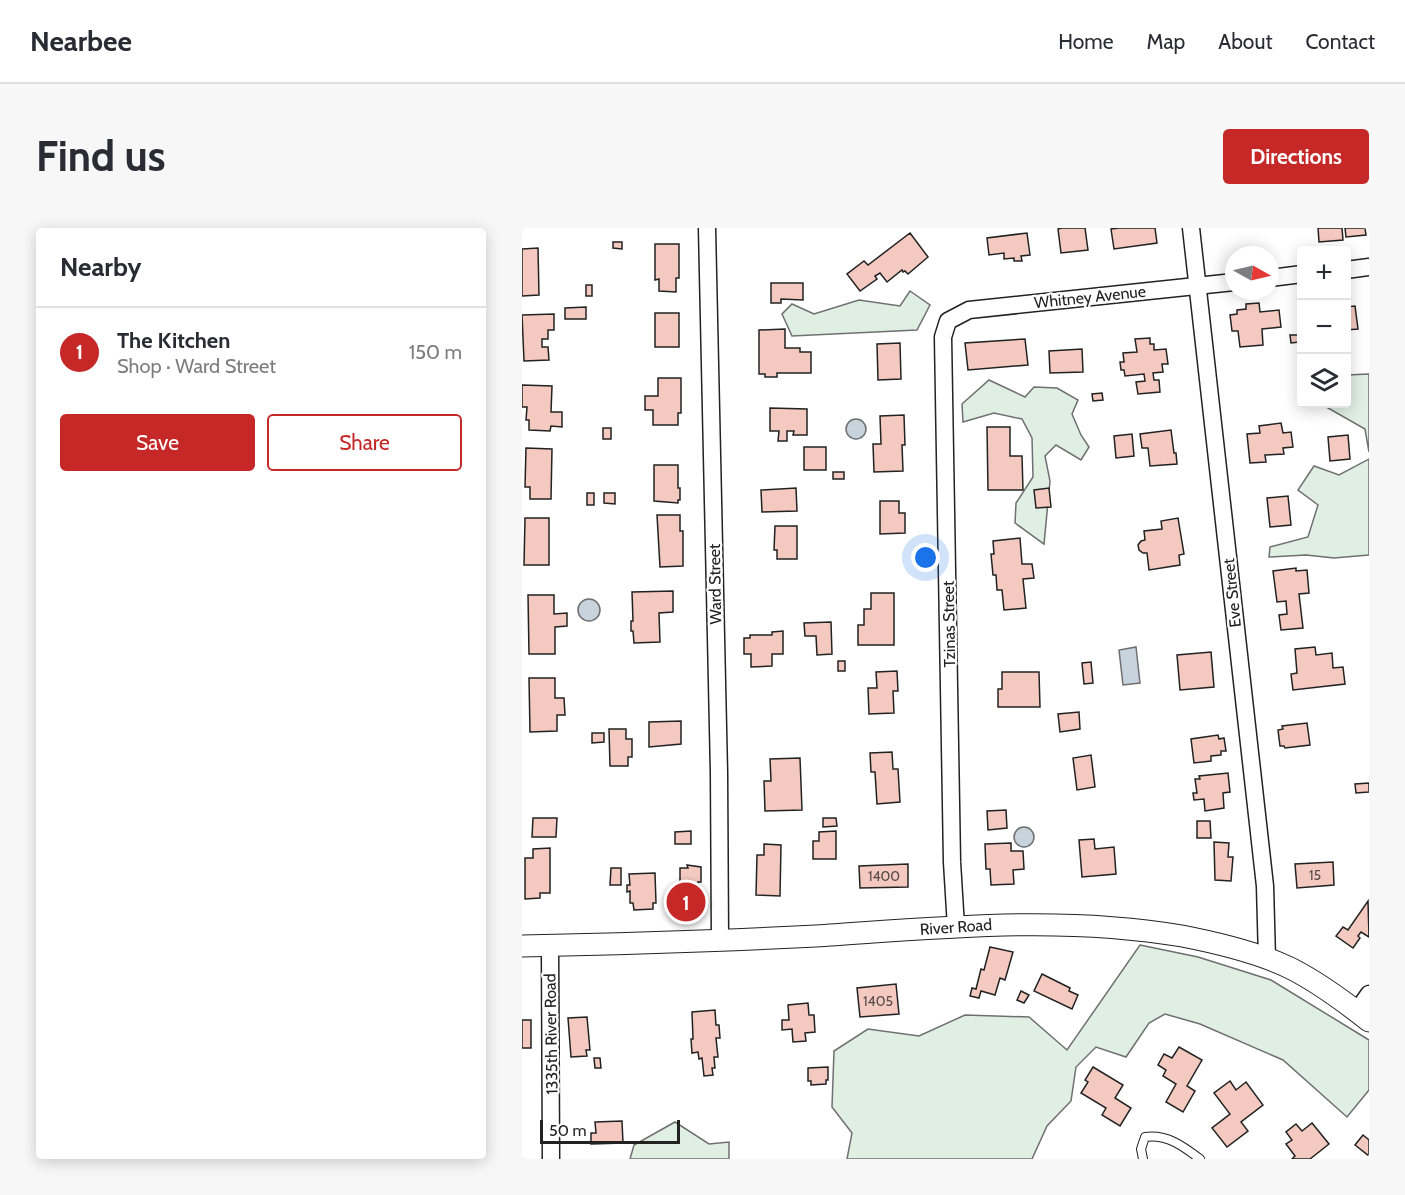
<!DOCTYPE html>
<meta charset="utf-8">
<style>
body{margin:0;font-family:Cabin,sans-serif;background:#f7f7f7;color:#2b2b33}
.controls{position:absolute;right:18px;top:18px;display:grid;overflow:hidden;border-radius:6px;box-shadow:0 3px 15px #0003}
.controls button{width:54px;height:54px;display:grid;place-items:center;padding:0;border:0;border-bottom:2px solid #e1e1e2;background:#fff;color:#2b2b33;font:30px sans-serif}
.compass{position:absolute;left:703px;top:18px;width:54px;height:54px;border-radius:50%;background:#fff;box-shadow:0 3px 15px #0003;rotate:98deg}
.scale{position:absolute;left:18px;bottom:15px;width:140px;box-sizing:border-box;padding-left:6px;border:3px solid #222;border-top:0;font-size:16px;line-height:21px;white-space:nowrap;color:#222;-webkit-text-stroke:4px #fff;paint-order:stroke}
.you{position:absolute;left:404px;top:330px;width:21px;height:21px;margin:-15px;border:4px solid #fff;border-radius:50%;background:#1a73e8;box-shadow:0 0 0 9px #1a73e833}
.badge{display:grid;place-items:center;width:39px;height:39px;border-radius:50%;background:#c62828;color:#fff;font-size:20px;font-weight:700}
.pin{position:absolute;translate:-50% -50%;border:3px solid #fff;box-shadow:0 2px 6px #0006}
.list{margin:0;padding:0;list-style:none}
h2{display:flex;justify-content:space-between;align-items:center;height:78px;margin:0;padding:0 24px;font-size:26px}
h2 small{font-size:20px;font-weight:400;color:#7c7c81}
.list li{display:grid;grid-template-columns:39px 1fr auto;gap:18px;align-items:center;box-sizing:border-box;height:90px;padding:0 24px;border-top:2px solid #e1e1e2}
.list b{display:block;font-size:22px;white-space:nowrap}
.list p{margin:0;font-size:20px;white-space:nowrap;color:#7c7c81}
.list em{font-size:20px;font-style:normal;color:#7c7c81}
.actions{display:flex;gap:12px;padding:18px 24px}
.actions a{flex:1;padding:14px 0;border:2px solid #c62828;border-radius:6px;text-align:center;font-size:21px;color:#c62828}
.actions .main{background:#c62828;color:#fff}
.icon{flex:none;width:33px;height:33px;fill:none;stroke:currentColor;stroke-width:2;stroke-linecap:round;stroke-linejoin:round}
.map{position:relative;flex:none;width:847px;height:931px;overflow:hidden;border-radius:6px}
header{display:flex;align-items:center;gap:36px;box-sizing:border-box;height:84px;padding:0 30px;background:#fff;border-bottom:2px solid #e1e1e2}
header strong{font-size:28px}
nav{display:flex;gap:33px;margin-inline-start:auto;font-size:21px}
.intro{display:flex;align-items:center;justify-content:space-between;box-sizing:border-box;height:144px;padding:0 36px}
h1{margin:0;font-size:42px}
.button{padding:15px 27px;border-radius:6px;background:#c62828;color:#fff;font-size:21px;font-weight:700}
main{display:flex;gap:36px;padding:0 36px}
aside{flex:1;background:#fff;border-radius:6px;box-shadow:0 3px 15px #0003}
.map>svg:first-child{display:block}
</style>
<header>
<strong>Nearbee</strong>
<nav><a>Home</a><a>Map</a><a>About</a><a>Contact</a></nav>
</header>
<div class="intro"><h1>Find us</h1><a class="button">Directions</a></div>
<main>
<aside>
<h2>Nearby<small></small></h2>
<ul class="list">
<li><span class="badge">1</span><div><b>The Kitchen</b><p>Shop · Ward Street</p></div><em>150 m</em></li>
</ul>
<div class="actions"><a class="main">Save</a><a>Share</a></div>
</aside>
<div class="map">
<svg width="847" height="931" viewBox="0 0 847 931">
<rect width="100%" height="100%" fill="#fff"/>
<g fill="#e0efe3" stroke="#6f6f6f" stroke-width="1.5">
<polygon points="388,63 408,77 395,102 270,108 260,86 270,76 292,86 337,72 378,78"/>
<polygon points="847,146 847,224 843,201 799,176 824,176 825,147"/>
<polygon points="467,152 503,169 512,159 535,160 556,172 550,186 559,207 567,219 559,232 534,217 523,228 528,253 522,316 493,295 494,275 511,249 510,210 500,191 472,185 441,194 440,176"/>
<polygon points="847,231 847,327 812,330 784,327 747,329 748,319 786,309 796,277 776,262 792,238 817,247"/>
<polygon points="618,717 676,729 749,752 847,812 847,862 825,889 761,832 678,796 643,786 627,795 604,829 574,819 554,839 549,873 525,898 510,931 325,931 330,905 310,879 312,823 346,801 397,808 443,787 507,789 545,822"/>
<polygon points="153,894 187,916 207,914 207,931 108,931 112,917"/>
</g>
<g fill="#c7d3dd" stroke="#6f6f6f" stroke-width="1.5">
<circle cx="334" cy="201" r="10"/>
<circle cx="67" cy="382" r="11"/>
<polygon points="614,419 618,455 601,457 597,422"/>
<circle cx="502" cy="609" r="10"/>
</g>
<g fill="#f3c9c0" stroke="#222" stroke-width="1.5">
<polygon points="540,0 563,0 566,22 539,25 536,1"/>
<polygon points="597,0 633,0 635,15 592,21 589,1"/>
<polygon points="796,0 820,0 821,12 797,14"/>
<polygon points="823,0 843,0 844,7 824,9"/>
<polygon points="388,5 406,29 386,46 383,43 381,44 380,42 365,54 358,45 353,48 355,51 338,63 325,46 342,33 346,37"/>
<polygon points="505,5 508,27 499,28 500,33 492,33 492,30 482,31 482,25 467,27 465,10"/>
<polygon points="91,14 100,14 100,21 91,20"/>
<polygon points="133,16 157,16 157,50 154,50 154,64 137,63 137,51 133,52"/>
<polygon points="16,20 17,67 0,68 0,21"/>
<polygon points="249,55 281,55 281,72 259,71 259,75 249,75"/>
<rect x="64" y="57" width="6" height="11"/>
<polygon points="737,75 738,84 757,82 759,99 740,101 741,117 718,119 716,103 710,103 708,87 715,86 715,82 724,81 724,76"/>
<polygon points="833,78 836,101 824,102 824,79"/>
<polygon points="64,79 64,91 43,91 43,80"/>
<rect x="133" y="85" width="24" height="34"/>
<polygon points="32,86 32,102 26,102 26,111 20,111 20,119 26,119 27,132 2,133 0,87"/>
<polygon points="263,101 263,120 278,120 278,124 289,124 289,145 255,145 255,149 243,149 243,146 237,146 237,102"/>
<polygon points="768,107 777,107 777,114 769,115"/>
<polygon points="628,110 628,116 632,116 632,122 644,121 646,136 640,136 641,144 631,145 632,152 637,152 638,164 616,166 614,154 623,153 622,146 603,148 602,142 599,142 598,134 602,134 601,125 615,124 613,111"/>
<polygon points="503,111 506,137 446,142 443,115"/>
<polygon points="378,115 379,151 356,152 355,116"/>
<polygon points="560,121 561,144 528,145 527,123"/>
<polygon points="136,150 159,150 159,185 156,185 156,197 131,197 131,182 123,182 123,168 136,168"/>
<polygon points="0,157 30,158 29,184 40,184 40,199 29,198 28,203 7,202 7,192 4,192 5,179 0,179"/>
<polygon points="580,165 581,172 571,173 570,166"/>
<polygon points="248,180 285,181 285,207 271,207 272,203 265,203 265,213 256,213 257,203 248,203"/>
<polygon points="382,187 383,217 380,217 381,243 352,244 351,216 359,216 358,188"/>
<polygon points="759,195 761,205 769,204 771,219 761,220 762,226 743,227 744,234 728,235 725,206 738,205 737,198"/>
<polygon points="465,199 488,199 488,228 500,228 501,262 466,262"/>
<rect x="81" y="200" width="8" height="11"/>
<polygon points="649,202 652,225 654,225 655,236 628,238 626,220 620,220 618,206"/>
<polygon points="610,206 612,228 594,230 592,208"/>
<polygon points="826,207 828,231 808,233 806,209"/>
<rect x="282" y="219" width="22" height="23"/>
<polygon points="4,220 30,221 29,271 8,271 8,259 3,259"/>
<polygon points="132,237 156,237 156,260 158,260 158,272 156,272 156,275 132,273"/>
<rect x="311" y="244" width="11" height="7"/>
<polygon points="274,260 275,283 240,284 239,262"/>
<polygon points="527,260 529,279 514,280 512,262"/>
<rect x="65" y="265" width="7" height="12"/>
<polygon points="82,265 93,265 93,276 82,275"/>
<polygon points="766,268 769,297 748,299 745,270"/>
<polygon points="358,273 377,273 377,285 383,285 383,305 358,306"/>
<polygon points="135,287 158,287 158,303 161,303 161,338 138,339"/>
<polygon points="3,290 27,290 27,337 2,337"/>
<polygon points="656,290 662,326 657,327 658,337 627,342 625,325 621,325 617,322 616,317 619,313 623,312 622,303 640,301 639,293"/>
<polygon points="253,298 275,298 275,331 255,331 255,322 252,322"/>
<polygon points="498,310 500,336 510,336 512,350 501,351 504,380 482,382 480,362 475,362 474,347 471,347 469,326 472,326 471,313"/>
<polygon points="774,340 774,343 785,342 787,365 777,366 781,400 759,402 757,387 765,386 764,373 755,374 751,343"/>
<polygon points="151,363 151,384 137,385 138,414 112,415 111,403 109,403 109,393 111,393 110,364"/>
<polygon points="349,365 372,365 372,417 336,417 336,397 342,397 342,381 349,381"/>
<polygon points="6,367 32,367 32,386 45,385 45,398 33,399 33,426 7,426"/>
<polygon points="309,394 310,426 295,427 294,408 283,408 282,395"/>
<polygon points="261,403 261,426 250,426 250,438 229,439 229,426 222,426 222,410 228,410 228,407 250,407 250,404"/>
<polygon points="793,419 794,427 810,425 811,440 821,439 823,456 771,462 769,446 775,445 773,421"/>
<polygon points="689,424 692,459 658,462 655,427"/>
<rect x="316" y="433" width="7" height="10"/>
<polygon points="569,434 571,455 562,456 560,435"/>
<polygon points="375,443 376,463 371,463 372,485 347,486 346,460 355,460 354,444"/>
<polygon points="480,444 517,444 518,479 476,479 476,461 480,461"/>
<polygon points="7,450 33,450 33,470 42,470 43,487 35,487 35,503 8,504"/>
<polygon points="557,484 558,501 538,504 536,486"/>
<polygon points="159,493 159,516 127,519 127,494"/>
<polygon points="785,495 788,517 763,520 762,518 758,518 756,502 761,501 760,498"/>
<polygon points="87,501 104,501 104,511 110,511 110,529 106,529 106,538 88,538"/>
<polygon points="70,505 82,505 82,514 70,515"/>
<polygon points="696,507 697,511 702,510 704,523 699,523 699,527 689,528 689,533 672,535 669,511"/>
<polygon points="370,524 371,541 376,541 378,574 355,576 353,544 349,544 348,525"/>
<polygon points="569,527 573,559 555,562 551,530"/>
<polygon points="278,530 280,582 243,583 242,553 249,553 248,531"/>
<polygon points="706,545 708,564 701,565 702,580 683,583 682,571 672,572 671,565 675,565 673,551 678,551 677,548"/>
<polygon points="847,555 847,564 834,565 833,556"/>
<polygon points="484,582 485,600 466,602 465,583"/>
<polygon points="11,590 35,590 34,609 10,609"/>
<polygon points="301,590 314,590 315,598 301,599"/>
<polygon points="675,593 688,593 689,610 675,610"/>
<polygon points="169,603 169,616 153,616 153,604"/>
<polygon points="314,603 314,631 291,631 291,613 297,613 297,604"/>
<polygon points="572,611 573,621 592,619 594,646 560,649 557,612"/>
<polygon points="692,614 707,615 706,629 711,629 709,653 693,652"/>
<polygon points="489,615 489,623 501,623 502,641 491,642 492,656 469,657 468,641 464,641 463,616"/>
<polygon points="242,616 259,617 258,668 234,667 235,627 242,627"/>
<polygon points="28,620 28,665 18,665 18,670 3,671 3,630 11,630 11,621"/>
<polygon points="811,634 812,657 775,660 773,636"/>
<polygon points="386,636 386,659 338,660 337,638"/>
<polygon points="165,637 179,639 179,654 176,654 176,680 158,680 158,640 166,640"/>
<polygon points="89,640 99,640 99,657 88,657"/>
<polygon points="133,645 134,675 131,675 131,681 112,682 111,675 108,675 108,663 105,664 105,657 108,657 107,646"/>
<polygon points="846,673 847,709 839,704 836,708 838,710 831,720 814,708 821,699 826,702"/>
<polygon points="468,719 491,724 483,752 478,750 473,767 459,763 457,770 448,768 450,760 454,761 459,741 462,742"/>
<polygon points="520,746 548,760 547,763 556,767 550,781 512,763"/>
<polygon points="374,756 377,786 338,789 335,760"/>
<polygon points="499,763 507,767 502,775 495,772"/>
<polygon points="286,775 287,787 292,787 293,804 283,805 284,813 271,814 270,801 260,802 260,792 267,792 266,777"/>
<polygon points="193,782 194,797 197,797 198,810 194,810 196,829 192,829 193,840 190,840 191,847 182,848 180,830 177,831 176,824 170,825 169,811 171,811 170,784"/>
<polygon points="65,789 68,822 64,822 65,828 49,829 46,790"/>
<rect x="0" y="792" width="9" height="28"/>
<polygon points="657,819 680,832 665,858 673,863 661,884 644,874 654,856 641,848 644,842 636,837 642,826 650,830"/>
<polygon points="72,830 78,830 79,840 73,840"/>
<polygon points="306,839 306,852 304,852 304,856 289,857 289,853 286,853 286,840"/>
<polygon points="571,839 601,857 593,870 609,880 598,898 580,887 584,880 559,865 566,854 563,852"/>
<polygon points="708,853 714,862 724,854 741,877 719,894 726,903 705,919 690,900 708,886 692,865"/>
<polygon points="100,893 101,915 69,916 69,905 74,905 73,894"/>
<polygon points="790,895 807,916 788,931 770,931 773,928 764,916 770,912 764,904 774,896 780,903"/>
<polygon points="841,907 847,912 847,928 833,917"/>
</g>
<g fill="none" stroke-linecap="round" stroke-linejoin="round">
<defs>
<path id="service" d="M621,931L619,921L623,909C645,906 661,918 678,931"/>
<g id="minor">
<polyline points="185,0 197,545 198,712"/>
<polyline points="669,0 743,658 745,731"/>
<polyline points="824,42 847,39"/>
<polyline points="748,50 780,46"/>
<polyline points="434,699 430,634 421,109 426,93 447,82 712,54"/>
<polyline points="28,717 29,931"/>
<polyline points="835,783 847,766"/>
</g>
<path id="tertiary" d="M0,718C98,716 196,713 294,708C416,700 538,687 660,708C696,715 735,724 768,740C796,754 823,774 847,793"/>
</defs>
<use href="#service" stroke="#222" stroke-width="10"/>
<use href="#minor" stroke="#222" stroke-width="19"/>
<use href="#tertiary" stroke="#222" stroke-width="23"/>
<use href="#service" stroke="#fff" stroke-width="8"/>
<use href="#minor" stroke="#fff" stroke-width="16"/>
<use href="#tertiary" stroke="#fff" stroke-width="21"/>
</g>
<g text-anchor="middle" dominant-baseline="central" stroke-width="4.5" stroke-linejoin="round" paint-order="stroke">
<g font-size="14" fill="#564c4a">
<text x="793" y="647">15</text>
<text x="362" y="648">1400</text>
<text x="356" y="773">1405</text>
</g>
<g font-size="16" fill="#222" stroke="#fff">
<text transform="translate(568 69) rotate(-6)">Whitney Avenue</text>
<text transform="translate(193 356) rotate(-91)">Ward Street</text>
<text transform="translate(710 365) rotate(-96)">Eve Street</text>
<text transform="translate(427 396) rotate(-91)">Tzinas Street</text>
<text transform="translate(434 699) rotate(-4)">River Road</text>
<text transform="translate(29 806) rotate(-91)">1335th River Road</text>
</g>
</g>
</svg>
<div class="controls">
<button>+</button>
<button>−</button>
<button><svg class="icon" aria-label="layers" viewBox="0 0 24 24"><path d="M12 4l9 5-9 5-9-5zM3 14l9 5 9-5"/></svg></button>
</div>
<svg class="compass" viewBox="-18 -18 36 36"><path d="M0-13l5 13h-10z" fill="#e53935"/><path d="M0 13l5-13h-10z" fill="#7c7c81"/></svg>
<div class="scale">50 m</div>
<div class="you"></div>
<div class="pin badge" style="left:164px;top:674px">1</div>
</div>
</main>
